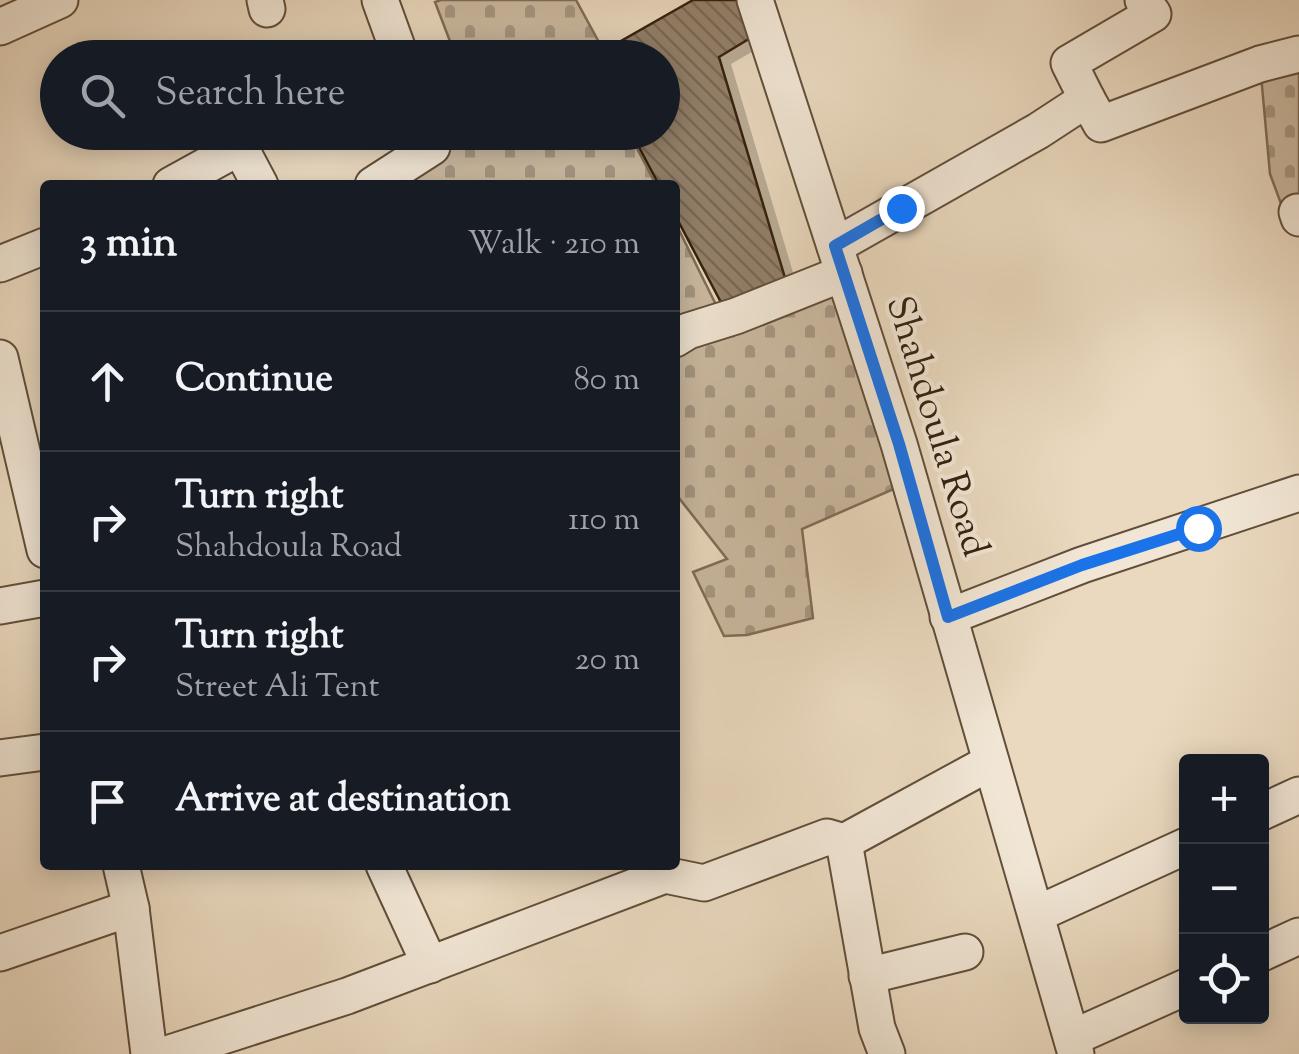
<!DOCTYPE html>
<meta charset="utf-8">
<style>
body{margin:0;font-family:"Sorts Mill Goudy",serif;background:#242831;color:#f1f3f6}
.controls{position:absolute;right:30px;bottom:30px;display:grid;overflow:hidden;border-radius:10px;box-shadow:0 5px 25px #0003}
.controls button{width:90px;height:90px;display:grid;place-items:center;padding:0;border:0;border-bottom:2px solid #363941;background:#171b24;color:#f1f3f6;font:50px sans-serif}
.stop{position:absolute;width:30px;height:30px;margin:-22px;border:8px solid #1a73e8;border-radius:50%;background:#fff}
.stop.end{background:#1a73e8;border-color:#fff;box-shadow:0 2px 10px #0008}
.list{margin:0;padding:0;list-style:none}
h2{display:flex;justify-content:space-between;align-items:center;height:130px;margin:0;padding:0 40px;font-size:42px}
h2 small{font-size:32px;font-weight:400;color:#9ea1a6}
.list li{display:grid;grid-template-columns:65px 1fr auto;gap:30px;align-items:center;box-sizing:border-box;height:140px;padding:0 40px;border-top:2px solid #363941}
.list b{display:block;font-size:38px;white-space:nowrap}
.list p{margin:0;font-size:32px;white-space:nowrap;color:#9ea1a6}
.list em{font-size:32px;font-style:normal;color:#9ea1a6}
.icon{flex:none;width:55px;height:55px;fill:none;stroke:currentColor;stroke-width:2;stroke-linecap:round;stroke-linejoin:round}
.map{position:relative;flex:none;width:1299px;height:1054px;overflow:hidden}
.search{position:absolute;background:#171b24;box-shadow:0 5px 25px #0003;left:40px;top:40px;width:640px;height:110px;display:flex;align-items:center;gap:25px;box-sizing:border-box;padding:0 35px;border-radius:55px;color:#9ea1a6;font-size:38px}
.panel{position:absolute;background:#171b24;box-shadow:0 5px 25px #0003;left:40px;top:180px;width:640px;height:690px;border-radius:10px}
.map>svg:first-child{display:block}
</style>
<div class="map">
<svg width="1299" height="1054" viewBox="0 0 1299 1054">
<defs>
<pattern id="cemetery-stones" width="16" height="16" patternUnits="userSpaceOnUse" patternTransform="scale(2.5)"><rect width="16" height="16" fill="#cbbaa1"/><path d="M2 7V4a2 2 0 0 1 4 0v3zM10 15v-3a2 2 0 0 1 4 0v3z" fill="#a69782"/></pattern>
<pattern id="building-back-hatch" width="6" height="6" patternUnits="userSpaceOnUse" patternTransform="scale(2.5)"><rect width="6" height="6" fill="#93806a"/><path d="M-1 5l2 2M0 0l6 6M5-1l2 2" fill="none" stroke="#796856"/></pattern>
</defs>
<rect width="100%" height="100%" fill="#ead9bf"/>
<filter id="stains"><feTurbulence type="fractalNoise" baseFrequency=".002" numOctaves="4"/><feColorMatrix values="0 0 0 0 .2 0 0 0 0 .09 0 0 0 0 .02 0 0 0 .5 -.17"/></filter>
<radialGradient id="worn" r=".72"><stop offset=".6" stop-color="#630" stop-opacity="0"/><stop offset="1" stop-color="#630" stop-opacity=".3"/></radialGradient>
<g fill="url(#cemetery-stones)" stroke="#806d57" stroke-width="2.5">
<polygon points="441,0 576,0 607,57 456,57 435,2"/>
<polygon points="1295,55 1299,72 1299,211 1283,209 1270,174 1260,64"/>
<polygon points="450,132 629,133 656,185 372,185"/>
<polygon points="675,222 729,331 830,287 896,488 802,529 813,618 747,635 724,636 693,572 727,559 675,493"/>
</g>
<polygon fill="#0003" points="698,0 769,42 731,64 800,296 675,210 675,185 662,185 662,132"/>
<polygon fill="url(#building-back-hatch)" stroke="#35200d" stroke-width="2.5" points="693,0 741,0 757,34 719,57 788,288 725,310 675,215 675,185 659,185 631,132 662,132 662,58 612,58 607,49"/>
<g fill="none" stroke-linecap="round" stroke-linejoin="round">
<defs>
<g id="minor">
<polyline points="265,0 267,9"/>
<polyline points="380,0 401,58"/>
<polyline points="755,0 899,444 1076,1054"/>
<polyline points="0,27 60,0"/>
<polyline points="1087,99 1069,63 1153,14 1143,0"/>
<polyline points="232,132 260,185"/>
<polyline points="171,185 240,147"/>
<polyline points="373,185 432,147 427,132"/>
<polyline points="1297,212 1299,218"/>
<polyline points="835,246 1038,131 1087,99 1101,124 1260,64 1299,54"/>
<polyline points="0,264 45,246"/>
<polyline points="675,339 688,331 736,316 844,273"/>
<polyline points="0,358 45,550"/>
<polyline points="0,606 45,598"/>
<polyline points="948,617 1082,565 1299,493"/>
<polyline points="0,758 45,752"/>
<polyline points="1262,812 1299,795"/>
<polyline points="844,842 877,1028 887,1054"/>
<polyline points="844,842 991,762"/>
<polyline points="121,865 131,908 149,1054"/>
<polyline points="384,865 430,965"/>
<polyline points="1037,914 1186,846"/>
<polyline points="0,953 131,908"/>
<polyline points="1262,953 1299,936"/>
<polyline points="867,976 965,952"/>
<polyline points="1072,1038 1186,987"/>
<polyline points="167,1054 347,996 665,875 704,883 827,837 844,842"/>
</g>
</defs>
<use href="#minor" stroke="#624e3a" stroke-width="39"/>
<use href="#minor" stroke="#f1e6d5" stroke-width="35"/>
</g>
<g fill="none" stroke-linecap="round" stroke-linejoin="round">
<polyline stroke="#1a73e8" stroke-width="12" points="901,208 835,246 899,444 948,617 1082,565 1198,528"/>
</g>
<g text-anchor="middle" dominant-baseline="central" stroke-width="8" stroke-linejoin="round" paint-order="stroke">
<g font-size="38" fill="#35200d" stroke="#f1e6d5">
<text transform="translate(935 427) rotate(73)">Shahdoula Road</text>
</g>
</g>
<rect width="100%" height="100%" filter="url(#stains)"/>
<rect width="100%" height="100%" fill="url(#worn)"/>
</svg>
<div class="controls">
<button>+</button>
<button>−</button>
<button><svg class="icon" aria-label="locate" viewBox="0 0 24 24"><circle cx="12" cy="12" r="6"/><path d="M12 2v4M12 18v4M2 12h4M18 12h4"/></svg></button>
</div>
<div class="stop" style="left:1198px;top:528px"></div>
<div class="stop end" style="left:901px;top:208px"></div>
<div class="search"><svg class="icon" aria-label="search" viewBox="0 0 24 24"><circle cx="10" cy="10" r="6"/><path d="M15 15l6 6"/></svg>Search here</div>
<section class="panel">
<h2>3 min<small>Walk · 210 m</small></h2>
<ul class="list">
<li><svg class="icon" aria-label="ahead" viewBox="0 0 24 24"><path d="M12 20V5M6 11l6-6 6 6"/></svg><div><b>Continue</b></div><em>80 m</em></li>
<li><svg class="icon" aria-label="right" viewBox="0 0 24 24"><path d="M7 20v-9h11M14 6l5 5-5 5"/></svg><div><b>Turn right</b><p>Shahdoula Road</p></div><em>110 m</em></li>
<li><svg class="icon" aria-label="right" viewBox="0 0 24 24"><path d="M7 20v-9h11M14 6l5 5-5 5"/></svg><div><b>Turn right</b><p>Street Ali Tent</p></div><em>20 m</em></li>
<li><svg class="icon" aria-label="arrive" viewBox="0 0 24 24"><path d="M6 21V4h12l-3 4 3 4H6"/></svg><div><b>Arrive at destination</b></div></li>
</ul>
</section>
</div>
